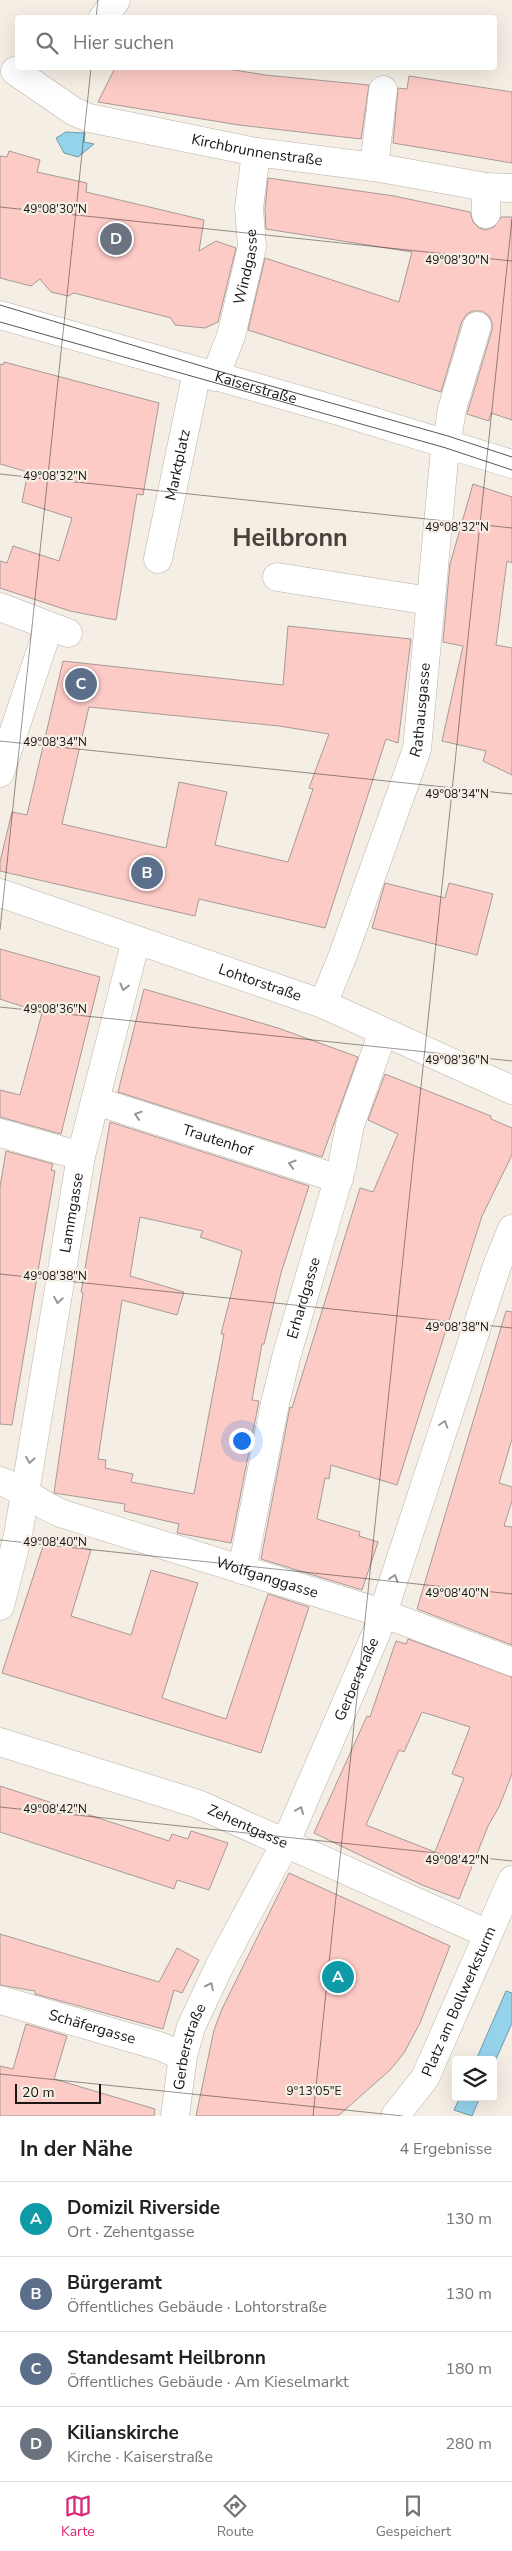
<!DOCTYPE html>
<html lang="de">
<meta charset="utf-8">
<style>
body{margin:0;font-family:"Nunito Sans",sans-serif;background:#f6f6f6;color:#202124}
.controls{position:absolute;right:15px;bottom:15px;display:grid;overflow:hidden;border-radius:5px;box-shadow:0 5px 20px #0002}
.controls button{width:45px;height:45px;display:grid;place-items:center;padding:0;border:0;border-bottom:1px solid #e0e0e0;background:#fff;color:#202124;font:25px sans-serif}
.scale{position:absolute;left:15px;bottom:12px;width:86px;box-sizing:border-box;padding-left:5px;border:2px solid #191613;border-top:0;font-size:14px;line-height:18px;white-space:nowrap;color:#191613;-webkit-text-stroke:4px #f5eee4;paint-order:stroke}
.you{position:absolute;left:241px;top:1440px;width:18px;height:18px;margin:-12px;border:4px solid #fff;border-radius:50%;background:#1a73e8;box-shadow:0 0 0 8px #1a73e833}
.badge{display:grid;place-items:center;width:32px;height:32px;border-radius:50%;background:#db2777;color:#fff;font-size:16px;font-weight:700}
.pin{position:absolute;translate:-50% -50%;border:2px solid #fff;box-shadow:0 1px 5px #0006}
.list{margin:0;padding:0;list-style:none}
h2{display:flex;justify-content:space-between;align-items:center;height:65px;margin:0;padding:0 20px;font-size:21px}
h2 small{font-size:16px;font-weight:400;color:#757577}
.list li{display:grid;grid-template-columns:32px 1fr auto;gap:15px;align-items:center;box-sizing:border-box;height:75px;padding:0 20px;border-top:1px solid #e0e0e0}
.list b{display:block;font-size:19px;white-space:nowrap}
.list p{margin:0;font-size:16px;white-space:nowrap;color:#757577}
.list em{font-size:16px;font-style:normal;color:#757577}
.icon{flex:none;width:28px;height:28px;fill:none;stroke:currentColor;stroke-width:2;stroke-linecap:round;stroke-linejoin:round}
.map{position:relative;flex:none;width:512px;height:2116px;overflow:hidden}
.search{position:absolute;background:#fff;box-shadow:0 5px 20px #0002;left:15px;right:15px;top:15px;height:55px;display:flex;align-items:center;gap:12px;box-sizing:border-box;padding:0 18px;border-radius:5px;color:#757577;font-size:19px}
.sheet{height:365px;background:#fff}
nav{display:flex;justify-content:space-around;align-items:center;box-sizing:border-box;height:70px;border-top:1px solid #e0e0e0;background:#fff;font-size:14px;color:#757577}
nav a{display:grid;justify-items:center;gap:2px}
nav .on{color:#db2777}
.map>svg:first-child{display:block}
</style>
<div class="map">
<svg width="512" height="2116" viewBox="0 0 512 2116">
<rect width="100%" height="100%" fill="#f5eee4"/>
<g fill="#95d3eb" stroke="#709aaa">
<polygon points="66,132 85,133 84,142 94,144 78,157 64,153 56,138"/>
<polygon points="506,1991 512,1993 512,2023 493,2066 493,2060 476,2060"/>
<polygon points="460,2097 480,2097 472,2116 454,2110"/>
</g>
<g fill="#fdcbc6" stroke="#a69a98" fill-rule="evenodd">
<polygon points="115,68 222,68 265,75 369,85 361,139 239,125 98,102"/>
<polygon points="409,76 512,92 512,163 393,143 398,88 407,89"/>
<polygon points="9,151 40,160 37,172 87,183 86,192 204,220 199,251 216,241 236,248 218,322 205,328 175,325 171,318 74,293 68,296 51,292 40,279 31,286 0,278 0,156 7,157"/>
<polygon points="268,178 394,196 470,212 473,222 479,228 486,230 494,227 501,217 512,217 512,420 491,413 489,421 467,414 492,330 492,322 489,316 482,311 473,311 467,314 462,321 441,392 248,330 265,258 399,302 412,252 266,229 265,208"/>
<polygon points="4,362 159,403 143,495 137,494 116,620 70,611 0,588 0,561 7,563 13,546 59,561 72,518 22,502 28,472 0,464 0,364 3,365"/>
<polygon points="473,484 512,497 512,563 507,561 496,645 512,648 512,775 483,761 486,751 442,741 463,646 443,642 450,564"/>
<path d="M288,626L411,639L398,743L386,739L325,928L199,899L195,916L0,871V862L12,812L27,815L63,661L283,685ZM89,707L279,726L329,734L309,788L313,789L288,862L215,845L227,792L179,782L166,848L62,824Z"/>
<polygon points="385,883 445,898 449,883 493,894 477,955 372,928"/>
<polygon points="0,949 100,977 61,1134 0,1117 0,1090 20,1095 42,1013 0,999"/>
<polygon points="144,989 278,1028 358,1057 322,1157 118,1092"/>
<polygon points="385,1074 491,1116 491,1119 512,1128 512,1155 482,1216 397,1485 331,1465 329,1479 325,1478 317,1519 360,1532 359,1536 378,1542 362,1590 261,1559 290,1407 292,1408 360,1188 373,1192 398,1134 368,1120"/>
<path d="M110,1122L309,1186L281,1273L264,1344H262L252,1400L259,1401L231,1543L177,1533L179,1524L124,1511L125,1504L54,1493L83,1293L81,1292ZM140,1217L203,1231L200,1237L242,1251L221,1334H224L194,1494L131,1482L133,1474L105,1468L106,1460L98,1459L122,1300L177,1315L184,1292L130,1276Z"/>
<polygon points="6,1151 53,1164 51,1170 55,1171 12,1425 0,1424 0,1187"/>
<polygon points="506,1311 512,1312 512,1439 499,1483 512,1487 512,1501 504,1526 512,1527 512,1645 417,1609"/>
<polygon points="46,1537 91,1550 71,1616 131,1635 151,1570 198,1583 162,1698 226,1719 268,1594 309,1607 261,1753 2,1673"/>
<path d="M408,1639L512,1677V1774L499,1807L488,1826L459,1899L422,1885L314,1833L367,1716L370,1717L396,1641L406,1644ZM422,1712L470,1727L452,1774L464,1778L435,1852L366,1825L399,1750L404,1752Z"/>
<polygon points="0,1786 169,1841 172,1834 188,1839 191,1831 228,1843 209,1890 177,1880 174,1889 0,1832"/>
<polygon points="289,1873 450,1946 420,2023 404,2053 390,2070 338,2116 196,2116 214,2030 222,2009"/>
<polygon points="0,1934 159,1982 177,1948 199,1960 182,1993 174,1990 163,2029 35,1994 35,1991 0,1985"/>
<polygon points="26,2024 67,2036 54,2079 155,2109 154,2116 0,2116 0,2066 13,2069"/>
</g>
<g fill="none" stroke-linecap="round" stroke-linejoin="round">
<defs>
<g id="minor">
<polyline points="103,18 116,0"/>
<path id="s1" d="M15,71L73,111L89,118L256,152L374,167L486,187L512,188"/>
<polyline points="374,167 383,90"/>
<polyline points="486,214 486,187"/>
<path id="s2" d="M0,315L332,409L512,464"/>
<path id="s3" d="M215,377L231,336L252,247L249,208L256,152"/>
<path id="s4" d="M158,559L197,372"/>
<polyline points="277,577 430,601"/>
<polyline points="0,607 68,633"/>
<polyline points="0,773 49,626"/>
<path id="s5" d="M0,893L323,1004L512,1090"/>
<path id="s6" d="M323,1004L343,955L417,749L444,460L452,409L477,326"/>
<path id="s7" d="M96,1101L339,1179"/>
<polyline points="0,1133 81,1156"/>
<path id="s8" d="M0,1481C23,1489 40,1505 63,1514L382,1613L512,1662"/>
<path id="s9" d="M242,1570L275,1403L287,1354L342,1166L350,1125L383,1032"/>
<path id="s10" d="M0,1606L18,1535L81,1156L136,940"/>
<path id="s11" d="M0,1742L198,1804L488,1934"/>
<path id="s12" d="M0,2000L159,2046L183,2056"/>
<path id="s13" d="M175,2116L183,2056L191,2027L220,1965L285,1844L376,1634L498,1263L512,1229"/>
<path id="s14" d="M395,2116L425,2078L512,1880"/>
</g>
</defs>
<use href="#minor" stroke="#b8b1a8" stroke-width="29"/>
<use href="#minor" stroke="#fff" stroke-width="28"/>
<g stroke="#595550" stroke-width="1">
<polyline points="0,305 218,371 448,436 512,457"/>
<polyline points="0,322 446,448 512,470"/>
</g>
</g>
<defs><path id="oneway-chevron" d="M-2-3.5L2.5 0L-2 3.5" fill="none" stroke-width="1.6" stroke-linecap="round" stroke-linejoin="round" transform="scale(1.25)"/></defs>
<g stroke="#989695">
<use href="#oneway-chevron" transform="translate(124 987) rotate(104)"/>
<use href="#oneway-chevron" transform="translate(138 1115) rotate(-162)"/>
<use href="#oneway-chevron" transform="translate(292 1164) rotate(-163)"/>
<use href="#oneway-chevron" transform="translate(58 1300) rotate(99)"/>
<use href="#oneway-chevron" transform="translate(444 1424) rotate(-72)"/>
<use href="#oneway-chevron" transform="translate(30 1460) rotate(99)"/>
<use href="#oneway-chevron" transform="translate(394 1578) rotate(-72)"/>
<use href="#oneway-chevron" transform="translate(300 1810) rotate(-67)"/>
<use href="#oneway-chevron" transform="translate(210 1986) rotate(-65)"/>
</g>
<path fill="none" stroke="#191613" stroke-width="1" stroke-opacity="0.45" d="M96,18L98,0M0,207L512,261M0,474L512,528M0,741L512,794M0,930L91,68M0,1007L512,1061M0,1274L512,1328M0,1540L512,1594M0,1807L512,1861M0,2074L403,2116M313,2116L512,219"/>
<g text-anchor="middle" dominant-baseline="central" stroke-width="4.5" stroke-linejoin="round" paint-order="stroke">
<g font-size="15" fill="#191613" stroke="#f5eee4">
<text stroke="none"><textPath href="#s1" startOffset="259">Kirchbrunnenstraße</textPath></text>
<text stroke="none"><textPath href="#s3" startOffset="115">Windgasse</textPath></text>
<text stroke="none"><textPath href="#s2" startOffset="266">Kaiserstraße</textPath></text>
<text stroke="none"><textPath href="#s4" startOffset="96">Marktplatz</textPath></text>
<text stroke="none"><textPath href="#s6" startOffset="311">Rathausgasse</textPath></text>
<text stroke="none"><textPath href="#s5" startOffset="275">Lohtorstraße</textPath></text>
<text stroke="none"><textPath href="#s7" startOffset="128">Trautenhof</textPath></text>
<text stroke="none"><textPath href="#s10" startOffset="400">Lammgasse</textPath></text>
<text stroke="none"><textPath href="#s9" startOffset="279">Erhardgasse</textPath></text>
<text stroke="none"><textPath href="#s8" startOffset="285">Wolfganggasse</textPath></text>
<text stroke="none"><textPath href="#s13" startOffset="476">Gerberstraße</textPath></text>
<text stroke="none"><textPath href="#s11" startOffset="262">Zehentgasse</textPath></text>
<text stroke="none"><textPath href="#s14" startOffset="132">Platz am Bollwerksturm</textPath></text>
<text stroke="none"><textPath href="#s12" startOffset="96">Schäfergasse</textPath></text>
<text stroke="none"><textPath href="#s13" startOffset="71">Gerberstraße</textPath></text>
</g>
<g font-size="25" font-weight="bold" fill="#47423a" stroke="#f5eee4">
<text x="290" y="538">Heilbronn</text>
</g>
</g>
<g font-size="12" text-anchor="middle" fill="#191613" stroke="#f5eee4" stroke-width="4.5" stroke-linejoin="round" paint-order="stroke">
<text x="55" y="213">49°08'30"N</text>
<text x="457" y="264">49°08'30"N</text>
<text x="55" y="480">49°08'32"N</text>
<text x="457" y="531">49°08'32"N</text>
<text x="55" y="746">49°08'34"N</text>
<text x="457" y="798">49°08'34"N</text>
<text x="55" y="1013">49°08'36"N</text>
<text x="457" y="1064">49°08'36"N</text>
<text x="55" y="1280">49°08'38"N</text>
<text x="457" y="1331">49°08'38"N</text>
<text x="55" y="1546">49°08'40"N</text>
<text x="457" y="1597">49°08'40"N</text>
<text x="55" y="1813">49°08'42"N</text>
<text x="457" y="1864">49°08'42"N</text>
<text x="314" y="2095">9°13'05"E</text>
</g>
</svg>
<div class="controls">
<button><svg class="icon" aria-label="layers" viewBox="0 0 24 24"><path d="M12 4l9 5-9 5-9-5zM3 14l9 5 9-5"/></svg></button>
</div>
<div class="scale">20 m</div>
<div class="you"></div>
<div class="pin badge" style="left:338px;top:1977px;background:#0f9aa8">A</div>
<div class="pin badge" style="left:147px;top:873px;background:#5c6f8a">B</div>
<div class="pin badge" style="left:81px;top:684px;background:#5c6f8a">C</div>
<div class="pin badge" style="left:116px;top:239px;background:#6b7280">D</div>
<div class="search"><svg class="icon" aria-label="search" viewBox="0 0 24 24"><circle cx="10" cy="10" r="6"/><path d="M15 15l6 6"/></svg>Hier suchen</div>
</div>
<section class="sheet">
<h2>In der Nähe<small>4 Ergebnisse</small></h2>
<ul class="list">
<li><span class="badge" style="background:#0f9aa8">A</span><div><b>Domizil Riverside</b><p>Ort · Zehentgasse</p></div><em>130 m</em></li>
<li><span class="badge" style="background:#5c6f8a">B</span><div><b>Bürgeramt</b><p>Öffentliches Gebäude · Lohtorstraße</p></div><em>130 m</em></li>
<li><span class="badge" style="background:#5c6f8a">C</span><div><b>Standesamt Heilbronn</b><p>Öffentliches Gebäude · Am Kieselmarkt</p></div><em>180 m</em></li>
<li><span class="badge" style="background:#6b7280">D</span><div><b>Kilianskirche</b><p>Kirche · Kaiserstraße</p></div><em>280 m</em></li>
</ul>
</section>
<nav>
<a class="on"><svg class="icon" aria-label="map" viewBox="0 0 24 24"><path d="M3 6l6-2 6 2 6-2v14l-6 2-6-2-6 2zM9 4v14M15 6v14"/></svg>Karte</a>
<a><svg class="icon" aria-label="directions" viewBox="0 0 24 24"><path d="M12 3l9 9-9 9-9-9zM9 14v-3h6M13 9l2 2-2 2"/></svg>Route</a>
<a><svg class="icon" aria-label="saved" viewBox="0 0 24 24"><path d="M7 4h10v16l-5-4-5 4z"/></svg>Gespeichert</a>
</nav>
